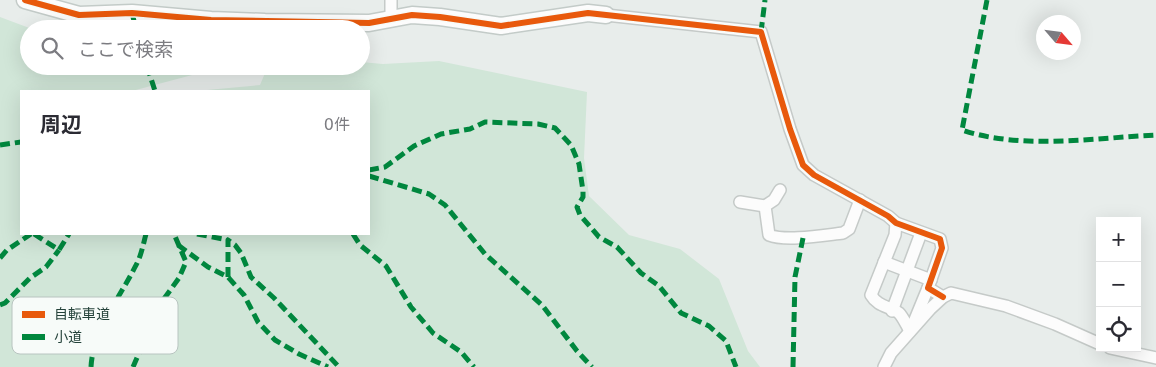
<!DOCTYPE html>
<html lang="ja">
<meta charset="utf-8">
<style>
body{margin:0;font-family:"DejaVu Sans","Noto Sans JP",sans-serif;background:#f7f7f7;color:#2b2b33}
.controls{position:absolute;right:15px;bottom:15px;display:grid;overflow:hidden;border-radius:0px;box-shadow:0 5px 20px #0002}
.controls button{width:45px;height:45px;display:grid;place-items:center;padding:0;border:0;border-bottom:1px solid #e1e1e2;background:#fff;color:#2b2b33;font:25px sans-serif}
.compass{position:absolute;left:1036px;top:15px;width:45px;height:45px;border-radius:50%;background:#fff;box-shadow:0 5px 20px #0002;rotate:118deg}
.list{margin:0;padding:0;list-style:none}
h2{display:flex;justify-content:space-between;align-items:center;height:65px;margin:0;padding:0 20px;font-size:21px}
h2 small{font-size:16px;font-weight:400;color:#7c7c81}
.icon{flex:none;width:28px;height:28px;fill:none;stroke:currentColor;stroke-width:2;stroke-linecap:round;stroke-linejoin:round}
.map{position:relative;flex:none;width:1156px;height:367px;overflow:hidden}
.search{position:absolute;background:#fff;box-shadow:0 5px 20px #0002;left:20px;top:20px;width:350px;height:55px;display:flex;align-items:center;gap:12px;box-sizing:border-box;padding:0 18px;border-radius:28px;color:#7c7c81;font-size:19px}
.panel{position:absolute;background:#fff;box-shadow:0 5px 20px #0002;left:20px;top:90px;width:350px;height:145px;border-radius:0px}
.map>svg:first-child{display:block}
</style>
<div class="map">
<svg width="1156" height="367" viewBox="0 0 1156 367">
<rect width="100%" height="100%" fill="#e8edeb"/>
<polygon fill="#d1e6d8" points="0,17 32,29 29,29 29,66 226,66 132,91 21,91 21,234 369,234 369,91 196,91 260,85 268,66 361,66 361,62 383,64 439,61 587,92 584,158 589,196 629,235 680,249 719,279 748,351 760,367 0,367"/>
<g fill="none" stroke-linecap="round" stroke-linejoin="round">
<defs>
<g id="street">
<polyline points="606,15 761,32 790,129 803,165 814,175 888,216 896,223 940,239 942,248 928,288 943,297"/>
<polyline points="391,19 391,0"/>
<path d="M780,190L774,200L765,206L769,235C786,242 825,235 843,233L849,229L860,200"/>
<polyline points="740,202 765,206"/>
<path d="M896,223L895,235L871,295C878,307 889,306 899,313C903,317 907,326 910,331"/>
<polyline points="884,262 931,280"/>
<polyline points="892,311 921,233"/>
<polyline points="914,322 928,288"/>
<polyline points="1110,348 1156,358"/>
<polyline points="884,367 891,353 930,309 943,297 951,293 1006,306 1055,324 1100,344"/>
</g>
<polyline id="secondary" points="25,0 79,15 132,13 211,20 265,22 369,23 412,15 440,17 501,26 588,13 606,15"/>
</defs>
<use href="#street" stroke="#c5cac8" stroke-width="14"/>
<use href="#secondary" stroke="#c3cbc8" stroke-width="19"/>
<use href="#street" stroke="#fcfcfc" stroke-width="11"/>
<use href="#secondary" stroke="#fcfcfc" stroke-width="16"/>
<g stroke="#00873e" stroke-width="5" stroke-dasharray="10 5" stroke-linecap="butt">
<path d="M987,0L962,130C1021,150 1094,138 1156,135"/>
<polyline points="132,13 136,29"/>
<polyline points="761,32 765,0"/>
<polyline points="147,66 155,91"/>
<polyline points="0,145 21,142"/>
<polyline points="369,170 385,167 414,146 441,134 470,129 485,122 538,124 555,128 571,145 579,164 583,191 583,197 577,207 580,215 599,237 617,247 641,273 659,286 681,313 709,326 726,341 736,367"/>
<polyline points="369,176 429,194 445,205 485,254 542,305 577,351 592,367"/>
<polyline points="34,234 59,250 69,234"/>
<polyline points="197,234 228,240"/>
<polyline points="353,234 360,245 386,266 411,307 433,333 461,352 474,367"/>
<polyline points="178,245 208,267 228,277 244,295 258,322 275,340 299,354 328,367"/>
<polyline points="0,258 7,250 31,234"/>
<polyline points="228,277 228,240 235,245 241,253 251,277 274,298 339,367"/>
<polyline points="0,305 5,303 30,278 46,267 59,250"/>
<path d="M91,367C93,330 119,299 135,267C141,257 143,245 146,234"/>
<polyline points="133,367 161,303 179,278 186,262 174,234"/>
<polyline points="793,367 795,277 803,238"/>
</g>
<defs>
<polyline id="cycleway" points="25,0 79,15 132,13 211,20 369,23 412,15 440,17 501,26 588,13 761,32 790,129 803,165 814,175 888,216 896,223 940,239 942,248 928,288 943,297"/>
</defs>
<use href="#cycleway" stroke="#f7fbf9" stroke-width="9"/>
<use href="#cycleway" stroke="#e8590c" stroke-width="6"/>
</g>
<rect x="12" y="297" width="166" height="57" rx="8" fill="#f7fbf9" stroke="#b8c4c0" stroke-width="1"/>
<rect x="22" y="311" width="23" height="7" fill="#e8590c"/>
<rect x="22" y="334" width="23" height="6" fill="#00873e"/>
<g font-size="14" fill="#24423a">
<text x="54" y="319">自転車道</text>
<text x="54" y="342">小道</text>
</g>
</svg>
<div class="controls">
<button>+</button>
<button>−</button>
<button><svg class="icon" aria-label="locate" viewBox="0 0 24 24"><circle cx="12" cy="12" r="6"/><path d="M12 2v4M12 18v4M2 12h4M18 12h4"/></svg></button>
</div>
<svg class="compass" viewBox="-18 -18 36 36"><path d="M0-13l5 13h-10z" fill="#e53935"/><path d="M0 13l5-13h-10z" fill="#7c7c81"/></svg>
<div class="search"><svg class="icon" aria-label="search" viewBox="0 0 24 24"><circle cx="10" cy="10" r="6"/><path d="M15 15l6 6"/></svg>ここで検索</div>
<section class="panel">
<h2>周辺<small>0件</small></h2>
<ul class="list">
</ul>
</section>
</div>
